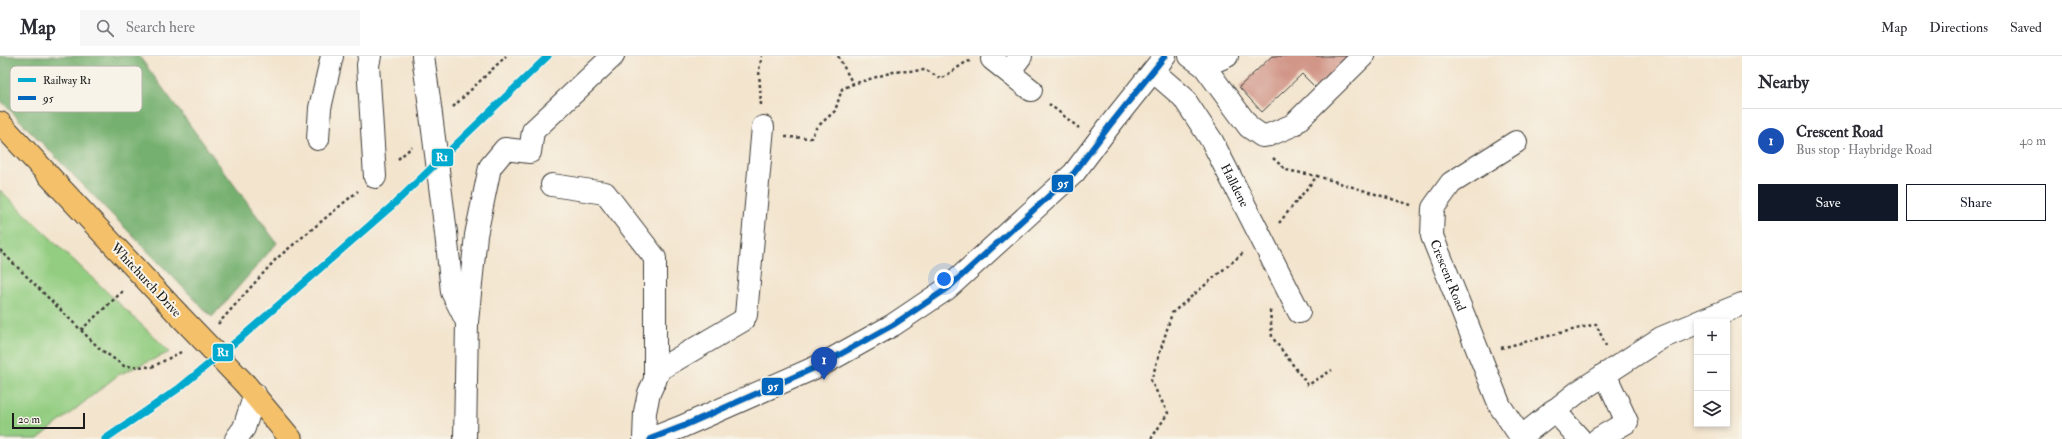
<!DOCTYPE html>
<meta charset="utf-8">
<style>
body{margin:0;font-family:"IM FELL Double Pica",serif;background:#f7f7f7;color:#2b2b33}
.controls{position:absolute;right:12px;bottom:12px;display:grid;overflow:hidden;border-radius:0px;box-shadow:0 2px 6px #0003}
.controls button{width:36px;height:36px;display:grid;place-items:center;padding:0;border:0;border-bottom:1px solid #e1e1e2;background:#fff;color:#2b2b33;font:20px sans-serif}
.scale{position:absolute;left:12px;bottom:10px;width:73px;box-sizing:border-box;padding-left:4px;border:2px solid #1c1c1c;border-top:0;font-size:11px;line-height:14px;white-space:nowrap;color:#1c1c1c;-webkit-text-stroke:3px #f7f3e8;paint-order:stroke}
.you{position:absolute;left:944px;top:223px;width:14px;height:14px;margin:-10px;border:3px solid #fff;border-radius:50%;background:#1a73e8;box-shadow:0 0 0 6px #1a73e833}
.badge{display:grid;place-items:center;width:26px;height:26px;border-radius:50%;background:#111827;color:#fff;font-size:13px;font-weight:700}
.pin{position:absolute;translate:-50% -33px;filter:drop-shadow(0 1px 2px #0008)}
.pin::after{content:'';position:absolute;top:21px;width:14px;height:12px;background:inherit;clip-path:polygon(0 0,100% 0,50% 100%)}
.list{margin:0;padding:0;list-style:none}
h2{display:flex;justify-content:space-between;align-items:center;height:52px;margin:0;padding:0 16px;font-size:17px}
h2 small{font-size:13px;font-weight:400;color:#7c7c81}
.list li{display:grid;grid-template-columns:26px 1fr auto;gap:12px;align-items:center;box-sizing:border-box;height:64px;padding:0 16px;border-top:1px solid #e1e1e2}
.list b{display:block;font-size:15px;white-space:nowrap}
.list p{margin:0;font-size:13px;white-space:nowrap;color:#7c7c81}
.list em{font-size:13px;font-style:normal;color:#7c7c81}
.actions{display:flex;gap:8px;padding:12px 16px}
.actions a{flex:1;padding:9px 0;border:1px solid #111827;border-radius:0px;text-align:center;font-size:14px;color:#111827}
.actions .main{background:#111827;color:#fff}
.icon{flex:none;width:22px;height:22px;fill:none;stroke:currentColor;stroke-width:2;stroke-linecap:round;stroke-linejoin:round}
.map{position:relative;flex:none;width:1742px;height:383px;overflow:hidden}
header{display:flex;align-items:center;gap:24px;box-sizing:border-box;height:56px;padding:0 20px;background:#fff;border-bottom:1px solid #e1e1e2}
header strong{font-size:19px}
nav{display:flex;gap:22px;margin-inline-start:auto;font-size:14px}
.search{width:280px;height:36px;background:#f7f7f7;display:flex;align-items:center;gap:10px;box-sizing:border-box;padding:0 14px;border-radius:0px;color:#7c7c81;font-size:15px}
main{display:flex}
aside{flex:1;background:#fff}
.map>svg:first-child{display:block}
</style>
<header>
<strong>Map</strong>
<div class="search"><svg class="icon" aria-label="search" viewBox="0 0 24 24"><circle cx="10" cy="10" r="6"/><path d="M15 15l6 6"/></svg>Search here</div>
<nav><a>Map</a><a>Directions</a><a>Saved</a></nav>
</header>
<main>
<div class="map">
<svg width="1742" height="383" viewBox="0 0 1742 383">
<rect width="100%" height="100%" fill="#f7f3e8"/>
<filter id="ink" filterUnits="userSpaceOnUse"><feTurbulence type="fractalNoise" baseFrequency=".025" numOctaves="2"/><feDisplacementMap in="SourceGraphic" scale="8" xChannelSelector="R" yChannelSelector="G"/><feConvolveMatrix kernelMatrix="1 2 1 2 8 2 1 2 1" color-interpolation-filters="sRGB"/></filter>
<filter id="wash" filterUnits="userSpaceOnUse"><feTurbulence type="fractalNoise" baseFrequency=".012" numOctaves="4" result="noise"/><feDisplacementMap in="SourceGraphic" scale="16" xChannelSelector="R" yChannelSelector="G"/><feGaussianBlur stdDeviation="0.9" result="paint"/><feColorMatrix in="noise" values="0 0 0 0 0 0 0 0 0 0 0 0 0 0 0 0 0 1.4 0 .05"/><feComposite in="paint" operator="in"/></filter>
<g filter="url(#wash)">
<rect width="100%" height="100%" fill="#f3e4cd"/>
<polygon fill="#93cd81" stroke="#58744e" points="0,134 170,296 118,319 38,383 0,383"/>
<polygon fill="#76b06f" stroke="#496646" points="0,0 139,0 277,187 212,261 0,44"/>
<g id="blocks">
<polygon fill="#d19688" points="1272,0 1352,0 1317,33 1302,18 1262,56 1239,31"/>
</g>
</g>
<g filter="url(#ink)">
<use href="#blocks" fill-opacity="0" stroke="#3c3a37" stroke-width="1"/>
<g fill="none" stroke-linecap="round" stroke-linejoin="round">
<defs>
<g id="minor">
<polyline points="370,0 368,9 375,121"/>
<polyline points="423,0 429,43"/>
<polyline points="1190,0 1204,10 1227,0"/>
<polyline points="992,3 1031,34"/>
<polyline points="1204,10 1249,71 1262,80 1269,79 1293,69 1363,0"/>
<polyline points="1009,16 1021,0"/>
<path id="s1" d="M1154,16L1183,41L1212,85L1299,256"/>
<polyline points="318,83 320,52 332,0"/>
<path id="s2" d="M1516,86L1451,127L1433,152L1432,180L1500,350L1521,381L1578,336L1661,282L1697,267"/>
<polyline points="552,129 605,137 655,202 655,325"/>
<polyline points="446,177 452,236 467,266"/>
<polyline points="1698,266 1742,248"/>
<polyline points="1554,354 1580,383"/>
<polyline points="236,383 244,372 255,338"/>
<polyline points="465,383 467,266 476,179 490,111 505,93 530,96 533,75 613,0"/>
<polyline points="644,383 645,356 649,337 660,313 742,265 746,259 763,71"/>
<polyline points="650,383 681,371 821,309 893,269 948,232 1074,117 1110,69 1165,0"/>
<polyline points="1598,383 1627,366 1605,318"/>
</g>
<g id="major">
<polyline points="0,67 177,257"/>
<polyline points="246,329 291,383"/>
</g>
</defs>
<use href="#minor" stroke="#3c3a37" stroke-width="24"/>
<use href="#major" stroke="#3c3a37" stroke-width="24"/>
<g stroke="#3c3a37" stroke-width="2.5" stroke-dasharray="3 3" stroke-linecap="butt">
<polyline points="838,0 853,28 893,16 926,14 941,23 966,6 970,5"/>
<polyline points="1049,48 1079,72"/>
<polyline points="761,49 759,14 762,0"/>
<polyline points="453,51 506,0"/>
<polyline points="785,81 811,82 816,72 835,55 842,33 853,28"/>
<polyline points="1273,102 1286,114 1317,120"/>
<polyline points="398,103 412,91"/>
<polyline points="1279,167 1317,120 1411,149"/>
<polyline points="0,194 100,293 124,310 152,311 181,296"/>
<polyline points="1270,254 1272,281 1308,329 1332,314"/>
<polyline points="218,268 276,203 358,135"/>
<polyline points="81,274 124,234"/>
<polyline points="1501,292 1596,268 1606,290"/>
<polyline points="1151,383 1168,357 1151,325 1172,257 1243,197"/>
</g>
<use href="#minor" stroke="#fff" stroke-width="22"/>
<use href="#major" stroke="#f4c16a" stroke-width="22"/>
<defs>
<polyline id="minor-bridge" points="429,43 446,177"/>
<polyline id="major-bridge" points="177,257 246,329"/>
</defs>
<use href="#minor-bridge" stroke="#3c3a37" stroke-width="24" stroke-linecap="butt"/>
<use href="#major-bridge" stroke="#3c3a37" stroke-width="24" stroke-linecap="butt"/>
<use href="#minor-bridge" stroke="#fff" stroke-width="22"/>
<use href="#major-bridge" stroke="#f4c16a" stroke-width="22"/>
<defs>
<polyline id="bus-1" points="650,383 681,371 821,309 893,269 948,232 1074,117 1110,69 1165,0"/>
</defs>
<use href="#bus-1" stroke="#f7f3e8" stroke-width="9"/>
<use href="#bus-1" stroke="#0065bd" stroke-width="6"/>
<defs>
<polyline id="rail-1" points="105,383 178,333 244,279 393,149 548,0"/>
</defs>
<use href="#rail-1" stroke="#f7f3e8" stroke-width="10"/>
<use href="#rail-1" stroke="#00a9ce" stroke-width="7"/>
</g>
</g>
<g text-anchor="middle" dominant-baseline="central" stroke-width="4" stroke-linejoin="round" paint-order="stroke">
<g font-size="13" fill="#1c1c1c" stroke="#f7f3e8">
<text stroke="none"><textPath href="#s1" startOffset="141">Halldene</textPath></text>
<text stroke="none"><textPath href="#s2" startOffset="178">Crescent Road</textPath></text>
<text transform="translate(146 224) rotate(47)">Whitchurch Drive</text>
</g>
</g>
<rect x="10" y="10" width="132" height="46" rx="6" fill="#f7f3e8" stroke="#b5b2ab" stroke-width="1"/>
<rect x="18" y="22" width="18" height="4" fill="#00a9ce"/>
<rect x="18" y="40" width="18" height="4" fill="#0065bd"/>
<g font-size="11" fill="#1c1c1c">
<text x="43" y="28">Railway R1</text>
<text x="43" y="46">95</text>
</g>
<g stroke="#f7f3e8" stroke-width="1.5">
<rect x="431" y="92" width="23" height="19" rx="4" fill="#00a9ce"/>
<rect x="1051" y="118" width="23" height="19" rx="4" fill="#0065bd"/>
<rect x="212" y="287" width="22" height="19" rx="4" fill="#00a9ce"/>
<rect x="761" y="321" width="23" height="19" rx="4" fill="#0065bd"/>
</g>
<g font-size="11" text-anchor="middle" font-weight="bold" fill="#fff">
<text x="442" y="105">R1</text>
<text x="1063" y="131">95</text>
<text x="223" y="300">R1</text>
<text x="773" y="334">95</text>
</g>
</svg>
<div class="controls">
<button>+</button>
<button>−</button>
<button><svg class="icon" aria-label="layers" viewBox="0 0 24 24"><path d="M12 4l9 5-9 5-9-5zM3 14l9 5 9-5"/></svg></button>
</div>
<div class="scale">20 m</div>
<div class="you"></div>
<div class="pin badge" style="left:824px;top:324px;background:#1a4fb4">1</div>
</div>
<aside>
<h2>Nearby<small></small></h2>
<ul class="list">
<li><span class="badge" style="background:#1a4fb4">1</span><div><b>Crescent Road</b><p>Bus stop · Haybridge Road</p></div><em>40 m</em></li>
</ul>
<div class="actions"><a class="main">Save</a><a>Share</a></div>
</aside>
</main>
